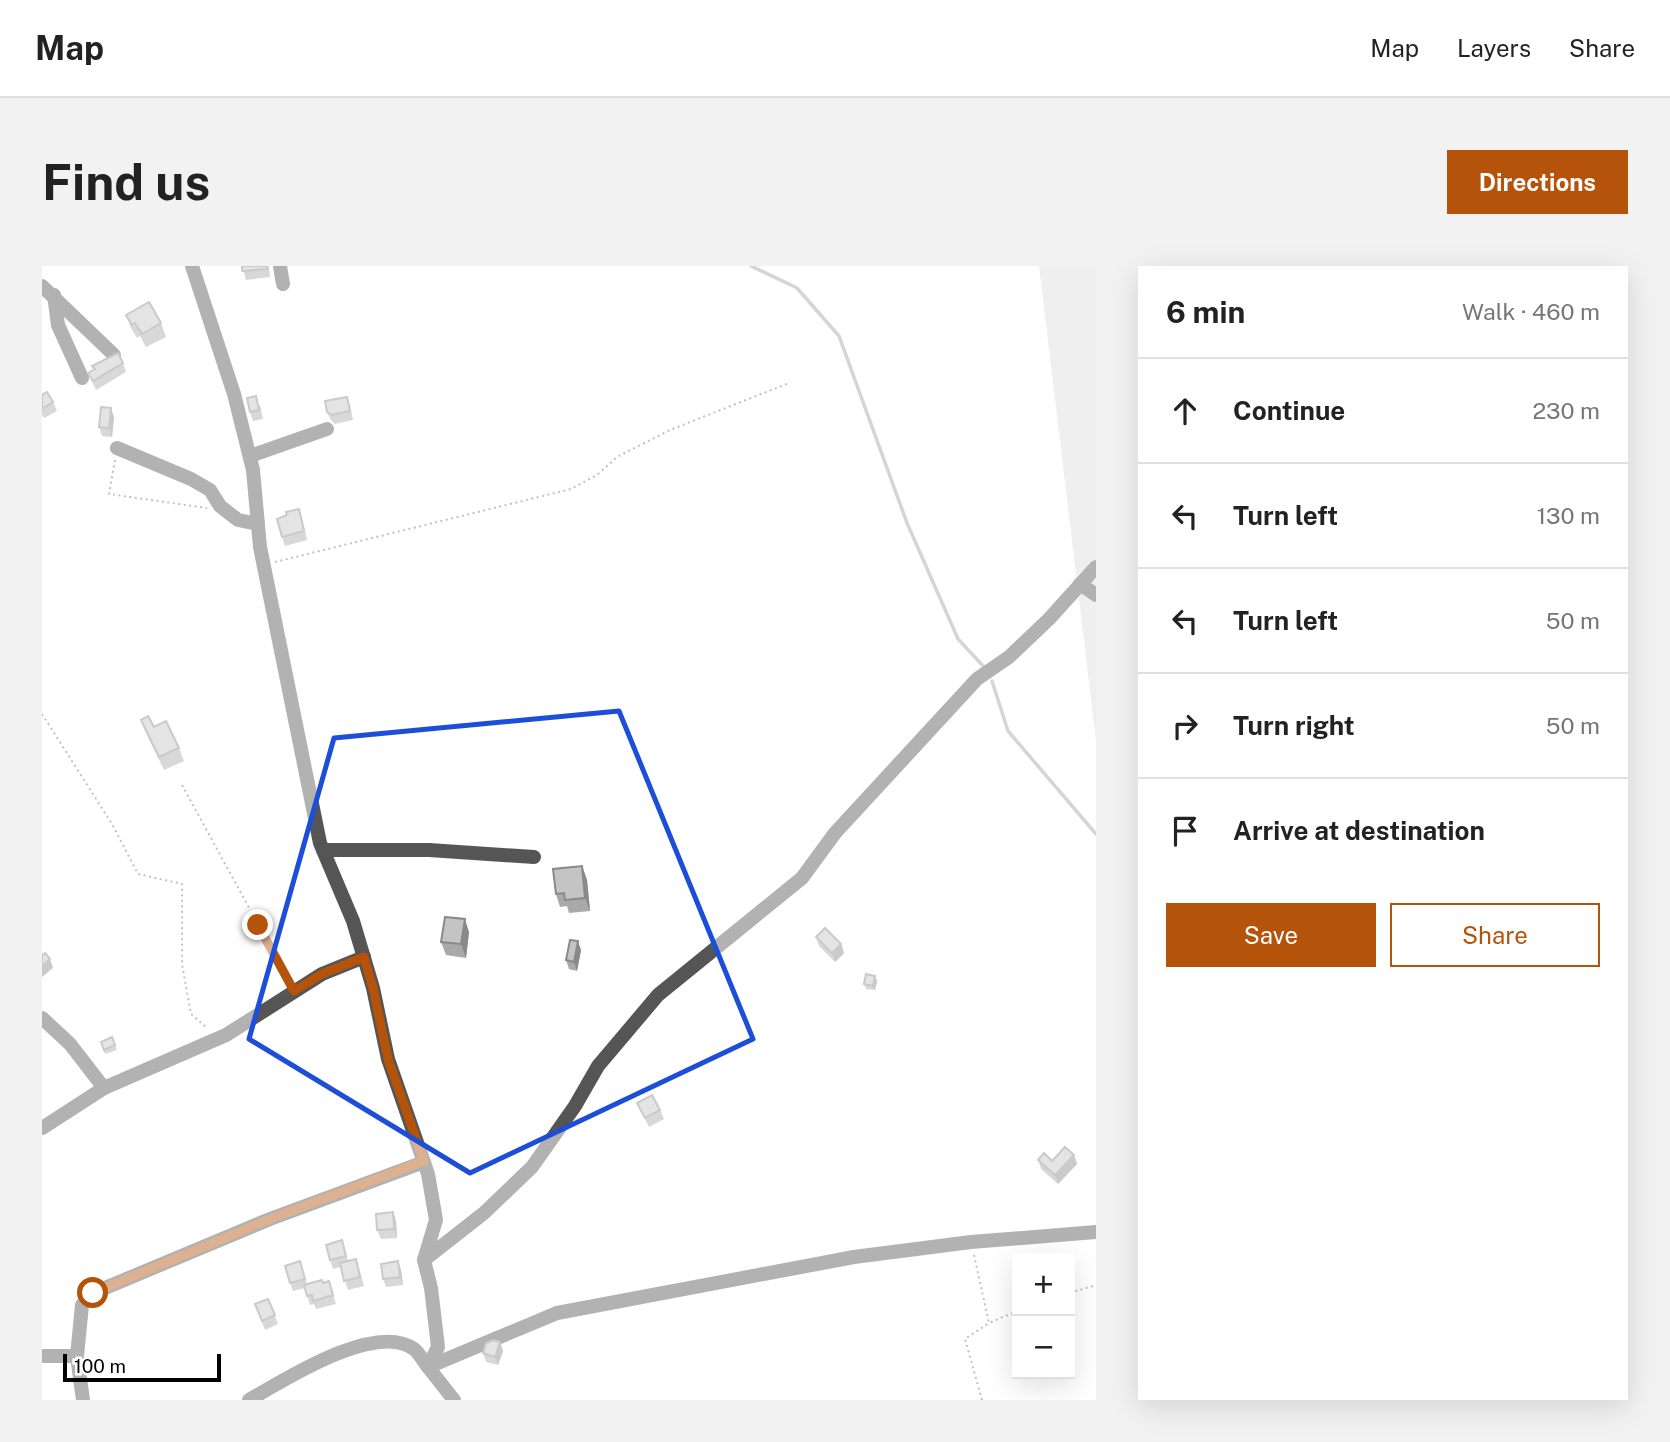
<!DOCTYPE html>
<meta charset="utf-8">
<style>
body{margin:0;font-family:"Public Sans",sans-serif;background:#f2f2f2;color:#222}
.controls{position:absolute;right:21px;bottom:21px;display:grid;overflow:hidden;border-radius:0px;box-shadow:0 7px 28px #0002}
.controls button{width:63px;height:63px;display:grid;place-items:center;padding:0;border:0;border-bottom:2px solid #e0e0e0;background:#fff;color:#222;font:35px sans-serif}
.scale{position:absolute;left:21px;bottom:18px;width:158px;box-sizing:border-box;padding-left:7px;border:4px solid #000;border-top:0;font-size:19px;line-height:24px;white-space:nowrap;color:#000;-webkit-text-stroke:5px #fff;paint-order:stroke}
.stop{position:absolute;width:21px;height:21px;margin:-16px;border:5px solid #b45309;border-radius:50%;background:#fff}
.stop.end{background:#b45309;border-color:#fff;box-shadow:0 2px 7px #0008}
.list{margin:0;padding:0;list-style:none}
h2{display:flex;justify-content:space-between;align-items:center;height:91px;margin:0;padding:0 28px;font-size:30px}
h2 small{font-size:23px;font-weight:400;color:#767676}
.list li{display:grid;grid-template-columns:46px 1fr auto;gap:21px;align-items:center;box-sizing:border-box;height:105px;padding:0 28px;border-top:2px solid #e0e0e0}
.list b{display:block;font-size:26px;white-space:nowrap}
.list em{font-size:23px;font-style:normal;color:#767676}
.actions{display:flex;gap:14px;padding:21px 28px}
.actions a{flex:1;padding:16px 0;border:2px solid #b45309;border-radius:0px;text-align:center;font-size:24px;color:#b45309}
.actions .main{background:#b45309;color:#fff}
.icon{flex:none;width:38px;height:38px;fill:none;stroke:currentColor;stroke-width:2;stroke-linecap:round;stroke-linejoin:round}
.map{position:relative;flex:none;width:1054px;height:1134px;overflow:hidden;border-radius:0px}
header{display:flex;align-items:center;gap:42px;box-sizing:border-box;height:98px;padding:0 35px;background:#fff;border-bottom:2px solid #e0e0e0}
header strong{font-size:33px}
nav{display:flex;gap:38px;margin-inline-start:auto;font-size:24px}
.intro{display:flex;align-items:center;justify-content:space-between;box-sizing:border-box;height:168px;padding:0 42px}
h1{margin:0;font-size:49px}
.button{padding:18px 32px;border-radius:0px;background:#b45309;color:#fff;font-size:24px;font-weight:700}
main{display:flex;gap:42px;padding:0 42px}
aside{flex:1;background:#fff;border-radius:0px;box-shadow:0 7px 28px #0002}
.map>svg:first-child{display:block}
</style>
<header>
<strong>Map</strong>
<nav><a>Map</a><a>Layers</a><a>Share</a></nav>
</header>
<div class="intro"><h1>Find us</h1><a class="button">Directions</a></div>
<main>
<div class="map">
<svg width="1054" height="1134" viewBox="0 0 1054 1134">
<rect width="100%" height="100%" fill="#fff"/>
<polygon fill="#dcdcdc" points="997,0 1054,0 1054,475"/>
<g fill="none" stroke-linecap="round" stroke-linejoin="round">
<g stroke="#a3a3a3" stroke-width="3.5">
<polyline points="709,0 755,22 797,70 865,257 916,373 943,402"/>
<polyline points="950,415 966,465 1054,568"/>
</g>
<g stroke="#777" stroke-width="2" stroke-dasharray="2 3.5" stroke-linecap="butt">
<polyline points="73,194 67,228 165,242"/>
<polyline points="233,296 529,223 555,209 575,191 628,164 747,117"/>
<polyline points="0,448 70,558 96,608 140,618 140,698 149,748 165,762"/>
<polyline points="140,519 247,715"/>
<polyline points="932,989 947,1057 975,1045"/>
<polyline points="1028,1027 1054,1019"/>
<polyline points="940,1134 923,1073 947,1057"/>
</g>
<g stroke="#555" stroke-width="14">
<polyline points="150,0 192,128 211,204 218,281 278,577 311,655 331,722 346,793 386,908 394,954 382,994 389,1022 396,1081 386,1101 412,1134"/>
<polyline points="238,0 241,18"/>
<polyline points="0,20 72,89"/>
<polyline points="12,29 16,59 40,112"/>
<polyline points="75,182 149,213 168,224 178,240 196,254 216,258"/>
<polyline points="208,190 285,163"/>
<polyline points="1038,318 1054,329"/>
<polyline points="281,584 387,584 492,591"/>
<polyline points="0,752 28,778 62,822"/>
<polyline points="0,862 62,822 184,769 280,708 322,691"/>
<polyline points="382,994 442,947 490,901 533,840 556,800 616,729 760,612 793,567 935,413 967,391 1007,353 1054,301"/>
<polyline points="0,1090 35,1090"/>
<polyline points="41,1134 35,1090 40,1039 51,1027 228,953 382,896"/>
<path d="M207,1134C242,1114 333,1055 372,1083C377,1087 382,1096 386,1101L515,1047L812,991L929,976L1054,966"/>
</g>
</g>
<g fill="#a9a9a9">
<polygon points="200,0 227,0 228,11 204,14"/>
<polygon points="84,49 119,57 124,71 104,81 98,70 95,72 89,62"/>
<polygon points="81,97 84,106 54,124 46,107 52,104 50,100"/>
<polygon points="0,129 11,136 15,145 2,152 0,149"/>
<polygon points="305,131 308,139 311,154 293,158 289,154 285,146"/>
<polygon points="218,139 221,153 211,155 208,146"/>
<polygon points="72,151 70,171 60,170 57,161"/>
<polygon points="260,252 265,274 243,280 240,271"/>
<polygon points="99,454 112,461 137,482 142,495 122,504 104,467"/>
<polygon points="540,600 545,614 548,645 527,647 525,640 518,641 514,628"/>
<polygon points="427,666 424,692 404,689 399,676"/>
<polygon points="774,671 799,678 802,687 793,696 777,680"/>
<polygon points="539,684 535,705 527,703 524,694"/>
<polygon points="833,710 835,715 833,724 824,723 822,718"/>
<polygon points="70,771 75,784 63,788 59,776"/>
<polygon points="595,837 618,844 622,853 607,861"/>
<polygon points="1032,889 1035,898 1016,918 999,903 996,894 1010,895"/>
<polygon points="351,946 354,955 355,972 339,973 335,964"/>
<polygon points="300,974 306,995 317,1002 322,1020 306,1024 299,1001 291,1003 288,994"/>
<polygon points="258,995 265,1018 287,1015 294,1038 274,1043 272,1038 268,1039 263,1022 251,1025 248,1017"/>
<polygon points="356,995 359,1004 361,1019 344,1021 341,1013"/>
<polygon points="226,1033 236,1058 223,1064 213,1038"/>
<polygon points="458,1076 461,1085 456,1099 444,1096 441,1087"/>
</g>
<g fill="#898989">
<polygon points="69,142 72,151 70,171 67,162"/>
<polygon points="540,600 545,614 548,645 543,632"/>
<polygon points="423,653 427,666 424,692 419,678"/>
<polygon points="536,675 539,684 535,705 532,696"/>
<polygon points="799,678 802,687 793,696 790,687"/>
<polygon points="8,693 11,702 0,711 0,700"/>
<polygon points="833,710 835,715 833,724 831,720"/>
<polygon points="1032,889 1035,898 1016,918 1013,909"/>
<polygon points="351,946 354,955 355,972 352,963"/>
<polygon points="356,995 359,1004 361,1019 358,1011"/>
<polygon points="458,1076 461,1085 456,1099 453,1091"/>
</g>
<g fill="#c4c4c4" stroke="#898989" stroke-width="2">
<polygon points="200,0 225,0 225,3 200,5"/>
<polygon points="107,36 119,57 100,68 93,57 90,59 84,49"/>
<polygon points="76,87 81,97 51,115 46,107 53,103 50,100"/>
<polygon points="5,126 11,136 0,143 0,129"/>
<polygon points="214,130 217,144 208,146 205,132"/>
<polygon points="305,131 308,145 289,149 285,146 283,135"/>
<polygon points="59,141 69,142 67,162 57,161"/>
<polygon points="257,243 262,265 240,271 235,253 245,249 244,246"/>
<polygon points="106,450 112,461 124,455 137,482 117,491 99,454"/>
<polygon points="540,600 543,632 523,634 522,627 514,628 511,603"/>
<polygon points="403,651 423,653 419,678 399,676"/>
<polygon points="783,662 799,678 790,687 774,671"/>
<polygon points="528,674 536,675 532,696 524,694"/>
<polygon points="3,687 8,693 0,700 0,690"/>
<polygon points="824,708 833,710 831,720 822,718"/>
<polygon points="70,771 73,779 62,784 59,776"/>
<polygon points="610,829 618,844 603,852 595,837"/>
<polygon points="1023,881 1032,889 1013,909 996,894 1002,887 1010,895"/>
<polygon points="351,946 352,963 335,964 334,948"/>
<polygon points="300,974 304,990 288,994 284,979"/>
<polygon points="314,993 318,1011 302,1015 298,997"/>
<polygon points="258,995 263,1013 248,1017 243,1000"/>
<polygon points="356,995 358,1011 341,1013 339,998"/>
<polygon points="280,1014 281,1017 287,1015 291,1029 271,1035 270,1029 265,1030 262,1019"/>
<polygon points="226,1033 233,1049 220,1055 213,1038"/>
<polygon points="451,1074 458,1076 453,1091 441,1087 444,1077"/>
</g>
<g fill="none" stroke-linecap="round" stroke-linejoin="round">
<polyline stroke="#b45309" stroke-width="9" points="51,1027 228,953 382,895 346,793 331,722 322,691 280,708 252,725 216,659"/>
</g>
<path d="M0 0H1054V1134H0ZM577,445L711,773L428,907L207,773L292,472Z" fill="#fff" fill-opacity=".55" fill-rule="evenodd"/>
<path fill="none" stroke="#1d4ed8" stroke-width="5" stroke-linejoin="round" d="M577,445L711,773L428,907L207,773L292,472Z"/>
</svg>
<div class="controls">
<button>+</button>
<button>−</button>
</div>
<div class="scale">100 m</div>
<div class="stop" style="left:51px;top:1027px"></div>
<div class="stop end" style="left:216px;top:659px"></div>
</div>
<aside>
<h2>6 min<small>Walk · 460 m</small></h2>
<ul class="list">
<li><svg class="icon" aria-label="ahead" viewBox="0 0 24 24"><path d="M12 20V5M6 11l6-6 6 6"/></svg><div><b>Continue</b></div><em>230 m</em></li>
<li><svg class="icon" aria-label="left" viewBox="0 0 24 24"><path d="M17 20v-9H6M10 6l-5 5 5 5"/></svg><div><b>Turn left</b></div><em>130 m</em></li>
<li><svg class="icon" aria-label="left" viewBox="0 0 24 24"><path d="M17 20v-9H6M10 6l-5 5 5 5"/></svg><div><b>Turn left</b></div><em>50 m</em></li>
<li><svg class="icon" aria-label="right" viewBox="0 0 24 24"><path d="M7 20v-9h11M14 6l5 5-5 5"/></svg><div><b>Turn right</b></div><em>50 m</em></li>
<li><svg class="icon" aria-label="arrive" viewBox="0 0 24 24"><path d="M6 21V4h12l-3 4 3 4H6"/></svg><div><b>Arrive at destination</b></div></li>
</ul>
<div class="actions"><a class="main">Save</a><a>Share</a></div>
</aside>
</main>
